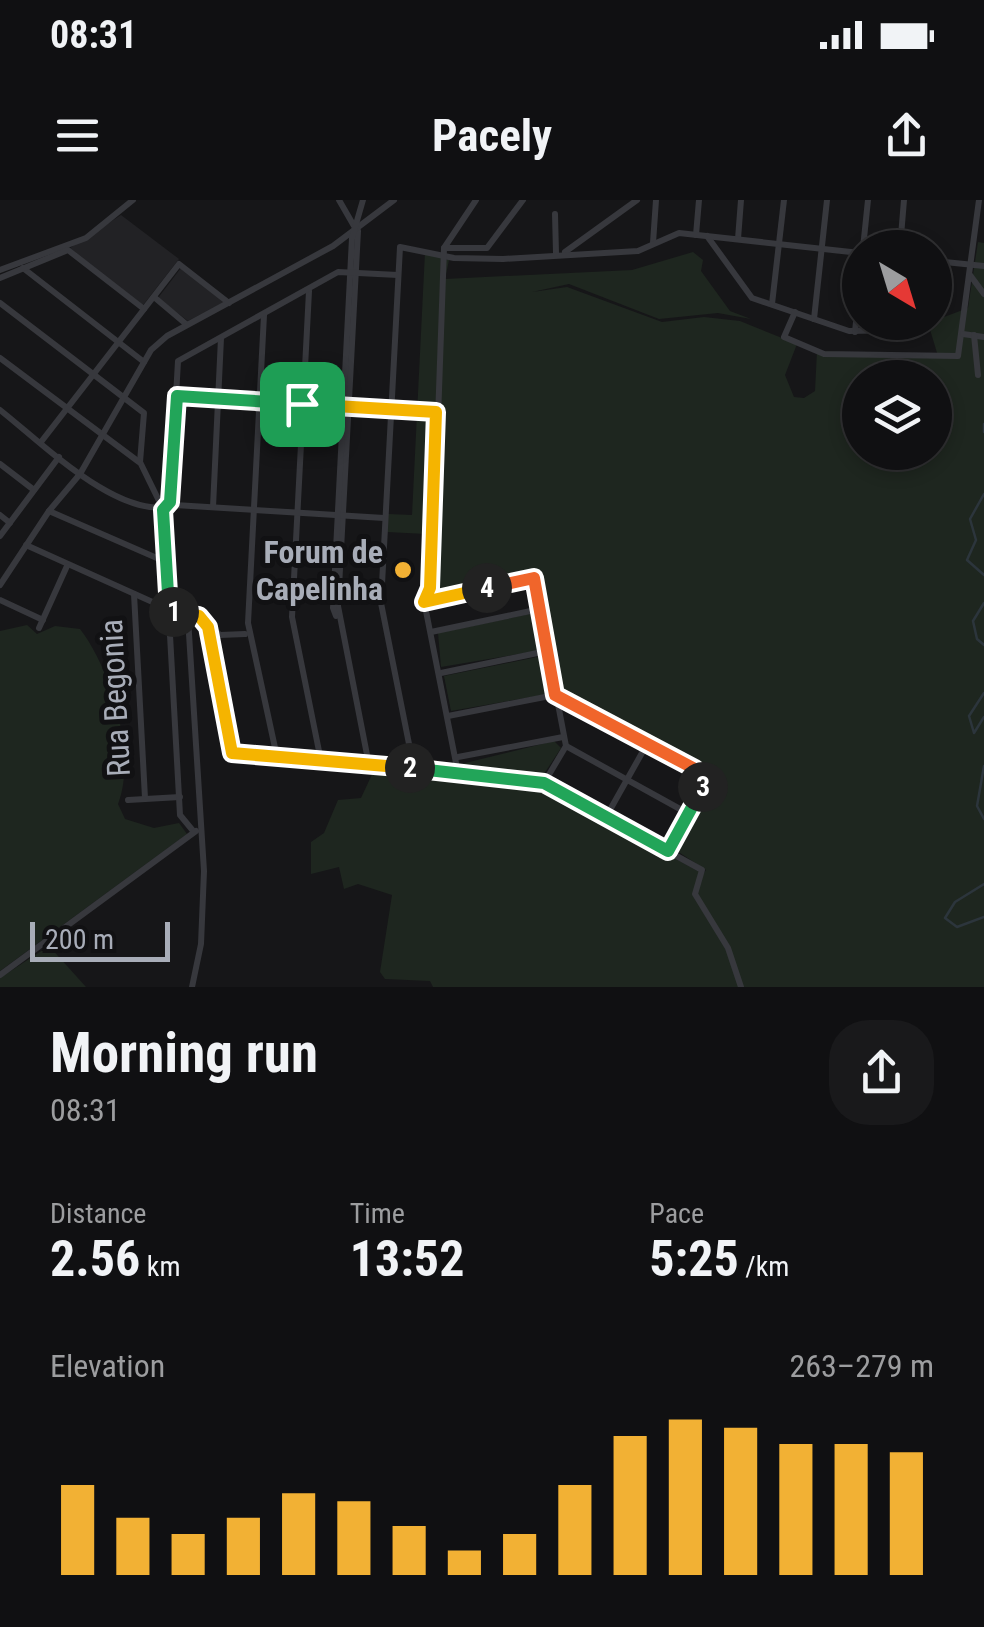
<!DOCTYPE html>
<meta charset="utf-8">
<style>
:root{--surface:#101012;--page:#19191b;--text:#f1f3f6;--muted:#9c9d9f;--line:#303032;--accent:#f2b134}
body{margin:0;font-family:"Roboto Condensed",sans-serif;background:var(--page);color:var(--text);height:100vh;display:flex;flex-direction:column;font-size:38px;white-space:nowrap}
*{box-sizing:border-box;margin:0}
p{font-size:32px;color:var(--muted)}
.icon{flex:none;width:55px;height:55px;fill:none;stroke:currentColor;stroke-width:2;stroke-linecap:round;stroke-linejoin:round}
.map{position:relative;height:787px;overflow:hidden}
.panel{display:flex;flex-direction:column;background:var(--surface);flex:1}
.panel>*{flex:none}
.needle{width:65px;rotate:142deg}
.controls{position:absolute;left:842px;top:30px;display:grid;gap:20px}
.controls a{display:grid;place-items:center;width:110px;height:110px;border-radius:50%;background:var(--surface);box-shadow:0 5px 15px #0003,0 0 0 2px var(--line);font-size:50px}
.scale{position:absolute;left:30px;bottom:25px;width:140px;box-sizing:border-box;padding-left:10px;border:5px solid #a8adb8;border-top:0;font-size:28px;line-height:35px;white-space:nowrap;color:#a8adb8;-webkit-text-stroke:8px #111113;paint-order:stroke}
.pin{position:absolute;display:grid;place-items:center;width:85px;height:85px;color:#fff;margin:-42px;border-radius:20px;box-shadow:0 5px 15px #0006}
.km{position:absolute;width:50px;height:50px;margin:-25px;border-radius:50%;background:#222;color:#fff;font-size:28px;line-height:50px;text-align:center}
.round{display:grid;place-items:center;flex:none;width:105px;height:105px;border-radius:40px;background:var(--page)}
.overview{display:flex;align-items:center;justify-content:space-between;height:170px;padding:0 50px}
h1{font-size:55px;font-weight:700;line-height:75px}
.stats{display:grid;grid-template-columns:repeat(3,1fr);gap:15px;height:170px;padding:10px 50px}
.stats div{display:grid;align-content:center}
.stats b{font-size:50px;font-weight:700}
.stats small{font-size:28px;font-weight:400}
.stats p{font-size:28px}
.chart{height:280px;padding:20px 50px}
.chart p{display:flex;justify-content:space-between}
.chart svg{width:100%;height:180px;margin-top:10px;stroke:var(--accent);stroke-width:6}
.status{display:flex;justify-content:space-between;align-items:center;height:70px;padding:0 50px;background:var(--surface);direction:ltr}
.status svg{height:28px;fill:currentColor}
header{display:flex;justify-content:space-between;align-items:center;height:130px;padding:0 50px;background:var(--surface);font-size:45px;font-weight:700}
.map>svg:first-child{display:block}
.built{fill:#222225}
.green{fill:#1e261f;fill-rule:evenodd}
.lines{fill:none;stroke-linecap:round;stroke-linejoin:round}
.stream{stroke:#2c353c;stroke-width:2.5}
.minor{stroke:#37383d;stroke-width:6}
.split-1-casing{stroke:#fff;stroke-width:20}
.split-2-casing{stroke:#fff;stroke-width:20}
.split-3-casing{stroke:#fff;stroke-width:20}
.split-4-casing{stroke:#fff;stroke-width:20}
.split-5-casing{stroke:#fff;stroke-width:20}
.split-1{stroke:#22a559;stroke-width:12}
.split-2{stroke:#f5b400;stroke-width:12}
.split-3{stroke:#22a559;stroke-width:12}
.split-4{stroke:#f0652b;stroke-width:12}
.split-5{stroke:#f5b400;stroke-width:12}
.poi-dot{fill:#f2b134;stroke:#111113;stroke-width:4}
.labels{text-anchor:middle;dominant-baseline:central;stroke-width:10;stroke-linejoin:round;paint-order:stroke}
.poi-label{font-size:32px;font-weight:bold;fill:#a8adb8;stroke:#111113;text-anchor:end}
.street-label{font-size:32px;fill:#a8adb8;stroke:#111113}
</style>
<div class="status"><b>08:31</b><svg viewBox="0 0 49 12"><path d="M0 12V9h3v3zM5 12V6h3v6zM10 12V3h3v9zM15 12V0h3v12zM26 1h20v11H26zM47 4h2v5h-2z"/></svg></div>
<header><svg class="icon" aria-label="menu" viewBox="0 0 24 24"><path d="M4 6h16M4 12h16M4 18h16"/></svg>Pacely<svg class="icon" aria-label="share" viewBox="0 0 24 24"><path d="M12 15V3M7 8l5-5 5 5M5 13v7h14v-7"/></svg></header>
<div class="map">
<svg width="984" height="787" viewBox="0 0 984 787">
<rect width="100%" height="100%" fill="#161618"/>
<g class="built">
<path d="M121 15 179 59 143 105 70 48Z"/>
<path d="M181 68 224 102 188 121 158 98Z"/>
</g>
<g class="green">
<path d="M978 42 984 43V787H433L430 781 385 779 380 772 392 695 358 684 344 689 339 667 311 674V642L324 633 338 600 361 598 375 568 543 585 703 674 706 670 674 649 708 587 699 568 558 493 539 375 431 398 421 391 426 334 387 332 388 314 412 315 425 52 449 60 445 79 632 70 693 52 703 60 701 71 730 111 751 119 718 113 659 119 569 84 532 92 567 87 662 122 704 117 740 121 797 144 785 175 794 197 804 198 815 191 817 151 938 156 928 123 968 108ZM860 178H935V252H860Z"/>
<path d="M535 413 542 450 441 467 438 433Z"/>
<path d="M27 425 37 434 55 426 80 429C111 469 137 555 118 604L125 619 154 628 179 623 187 634 0 771V431Z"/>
<path d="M542 456 552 488 548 494 451 511 444 476Z"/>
<path d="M554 541 561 548 540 580 466 571 461 564Z"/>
<path d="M49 746 86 787H0V778Z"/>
</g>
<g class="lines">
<g class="stream">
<path d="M984 224V232"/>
<path d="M984 294 970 319 976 340 967 360 984 375"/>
<path d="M984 403 973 421 977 439 984 445"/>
<path d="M984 493 969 516 974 533 984 517"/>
<path d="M984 566 977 606 984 619"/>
<path d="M984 684 955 702 945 718 957 727 984 717"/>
</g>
<g class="minor">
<path d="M339 0 354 26"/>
<path d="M555 14 556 53"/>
<path d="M358 31 338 406 369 565"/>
<path d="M696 35 699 0"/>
<path d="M707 36 752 98 849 131 900 130 905 122"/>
<path d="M738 39 741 0"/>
<path d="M653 43 656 0"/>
<path d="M444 48H487L523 0"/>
<path d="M863 48 868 0"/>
<path d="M900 48 904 0"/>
<path d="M565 52 637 0"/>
<path d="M935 61 984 66"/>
<path d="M23 68 144 162"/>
<path d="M0 70 86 38 133 0"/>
<path d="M970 75 984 94"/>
<path d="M0 78 68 50 144 109"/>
<path d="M309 91 292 417 321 561"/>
<path d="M154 97 186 124"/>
<path d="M0 103 144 213 140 262 163 309"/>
<path d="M772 104 784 0"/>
<path d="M795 112 784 137 824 154 958 156 979 0"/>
<path d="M264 115 248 423 277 557"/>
<path d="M814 119 827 0"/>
<path d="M855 132 860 82"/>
<path d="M963 134 984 137"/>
<path d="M974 135 978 175"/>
<path d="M0 158 139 262"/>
<path d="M177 196 436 212"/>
<path d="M0 210C41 242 121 323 175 305L384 318"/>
<path d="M41 242 179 64 229 103"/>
<path d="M0 264 34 290"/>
<path d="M213 307 221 138"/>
<path d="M49 311 166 362"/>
<path d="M0 315 10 323"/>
<path d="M0 336 59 257"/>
<path d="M26 345 188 418 199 417 220 435 245 434"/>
<path d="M0 385 49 311 80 274 151 150 167 136 333 46 394 0"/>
<path d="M134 394 145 598"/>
<path d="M0 400 43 420"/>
<path d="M424 401 534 378 566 546 544 583"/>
<path d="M336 416 333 408 352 38 363 0"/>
<path d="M188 418 204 671 201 744 192 787"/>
<path d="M208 427 232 553 544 583 702 670 695 694 728 748 741 787"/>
<path d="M39 428 67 366"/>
<path d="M431 432 540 409"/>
<path d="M441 473 547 451"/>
<path d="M448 516 555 495 695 569 705 584 668 651"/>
<path d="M566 546 689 614"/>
<path d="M458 557 563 537"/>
<path d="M414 569 381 403 400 47 454 58 503 59 638 51 679 33 860 53"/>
<path d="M458 573 424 401 430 388 434 333 444 48 476 0"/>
<path d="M128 600 180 597"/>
<path d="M606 617 647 544"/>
<path d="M194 632 180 615 163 309 170 302 178 161 338 72 398 75"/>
<path d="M0 775 196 631"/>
</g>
</g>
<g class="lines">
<defs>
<path id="split-1" d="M174 412 169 410 163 310 170 302 177 196 302 204"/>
<path id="split-2" d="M174 412 199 416 208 427 232 553 410 568"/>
<path id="split-3" d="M410 568 544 583 668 651 703 587"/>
<path id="split-4" d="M487 388 534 378 555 495 695 569 703 587"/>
<path id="split-5" d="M302 204 436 212 430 388 424 402 487 388"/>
</defs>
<use href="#split-1" class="split-1-casing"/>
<use href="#split-2" class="split-2-casing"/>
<use href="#split-3" class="split-3-casing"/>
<use href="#split-4" class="split-4-casing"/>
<use href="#split-5" class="split-5-casing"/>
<use href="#split-1" class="split-1"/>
<use href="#split-2" class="split-2"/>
<use href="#split-3" class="split-3"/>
<use href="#split-4" class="split-4"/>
<use href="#split-5" class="split-5"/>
</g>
<circle class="poi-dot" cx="403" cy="370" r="10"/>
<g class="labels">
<g class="poi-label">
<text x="383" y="352">Forum de<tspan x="383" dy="37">Capelinha</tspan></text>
</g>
<g class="street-label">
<text transform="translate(115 498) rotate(-93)">Rua Begonia</text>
</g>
</g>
</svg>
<div class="controls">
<a><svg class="needle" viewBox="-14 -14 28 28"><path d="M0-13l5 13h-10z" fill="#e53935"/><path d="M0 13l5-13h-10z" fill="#9c9d9f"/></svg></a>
<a><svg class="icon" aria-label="layers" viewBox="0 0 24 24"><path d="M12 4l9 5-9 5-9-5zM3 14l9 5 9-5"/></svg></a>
</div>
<div class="scale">200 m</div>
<div class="pin" style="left:302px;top:204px;background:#1e9e55"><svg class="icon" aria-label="arrive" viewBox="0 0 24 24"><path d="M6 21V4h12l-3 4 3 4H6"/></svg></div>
<b class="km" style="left:174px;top:412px">1</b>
<b class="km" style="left:410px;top:568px">2</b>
<b class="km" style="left:703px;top:587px">3</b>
<b class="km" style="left:487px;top:388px">4</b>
</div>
<section class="panel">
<div class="overview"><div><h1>Morning run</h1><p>08:31</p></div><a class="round"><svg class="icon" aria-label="share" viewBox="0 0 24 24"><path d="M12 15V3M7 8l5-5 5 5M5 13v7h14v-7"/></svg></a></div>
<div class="stats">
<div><p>Distance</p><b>2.56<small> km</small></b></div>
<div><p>Time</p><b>13:52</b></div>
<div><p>Pace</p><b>5:25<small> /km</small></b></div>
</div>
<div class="chart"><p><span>Elevation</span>263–279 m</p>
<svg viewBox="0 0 160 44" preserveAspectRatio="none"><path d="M5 44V22M15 44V30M25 44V34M35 44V30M45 44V24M55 44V26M65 44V32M75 44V38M85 44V34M95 44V22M105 44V10M115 44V6M125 44V8M135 44V12M145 44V12M155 44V14"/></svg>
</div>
</section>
